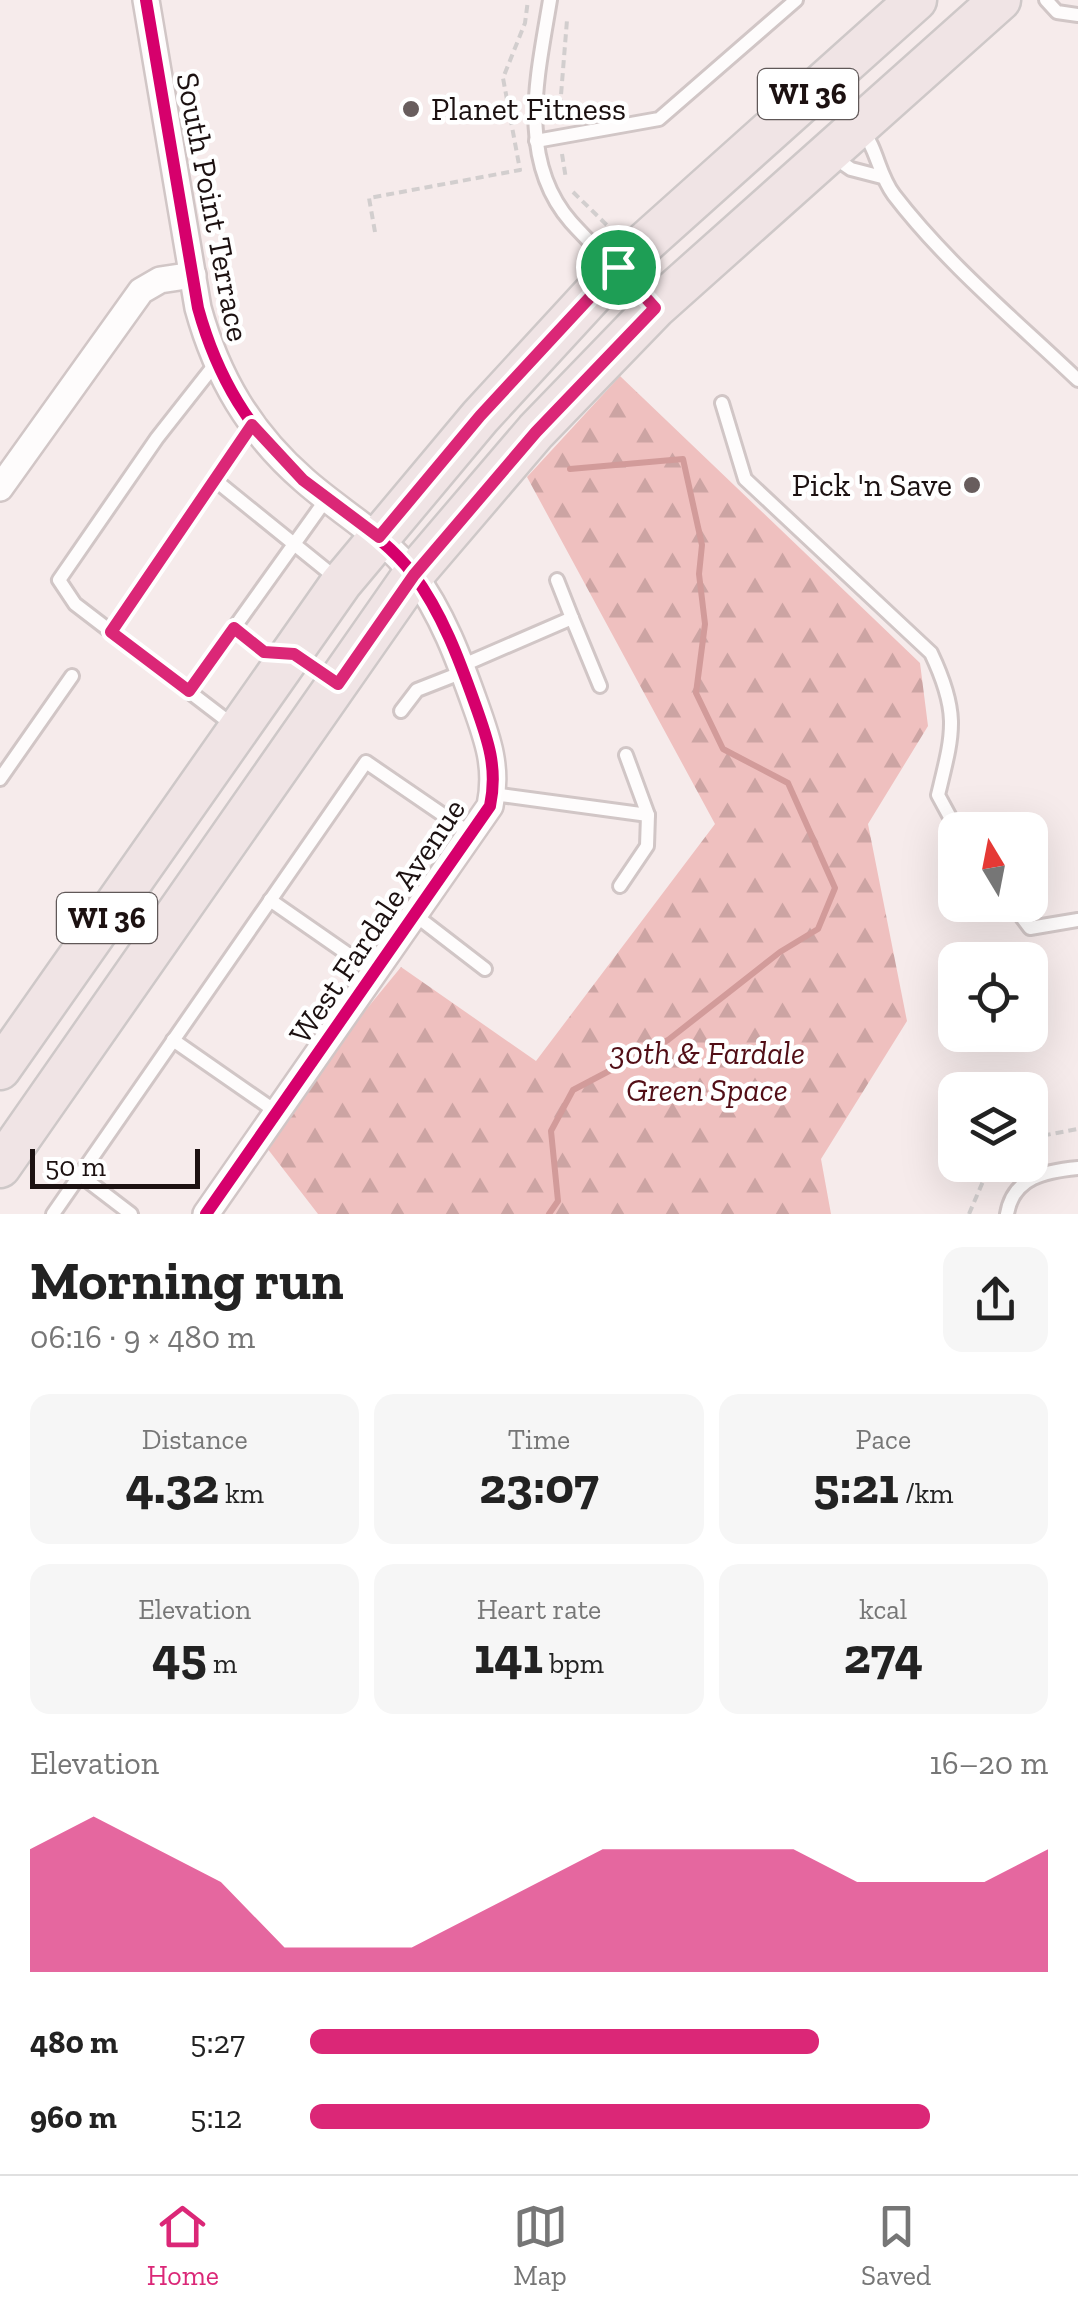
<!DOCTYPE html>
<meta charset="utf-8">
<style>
:root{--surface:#fff;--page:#f6f6f6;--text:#222;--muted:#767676;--line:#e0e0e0;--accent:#db2777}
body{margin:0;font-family:"Zilla Slab",serif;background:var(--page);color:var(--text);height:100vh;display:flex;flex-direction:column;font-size:38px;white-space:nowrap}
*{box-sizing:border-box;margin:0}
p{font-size:32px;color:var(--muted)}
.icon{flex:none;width:55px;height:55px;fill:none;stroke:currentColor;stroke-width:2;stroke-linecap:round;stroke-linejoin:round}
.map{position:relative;height:1214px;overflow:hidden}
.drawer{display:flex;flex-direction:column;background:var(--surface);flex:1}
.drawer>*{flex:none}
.needle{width:65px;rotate:350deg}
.controls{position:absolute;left:938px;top:812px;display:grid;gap:20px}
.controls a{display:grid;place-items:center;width:110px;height:110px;border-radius:20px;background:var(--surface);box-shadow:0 10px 40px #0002;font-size:50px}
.scale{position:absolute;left:30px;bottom:25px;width:170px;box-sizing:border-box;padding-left:10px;border:5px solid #1c1111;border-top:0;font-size:28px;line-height:35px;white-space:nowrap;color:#1c1111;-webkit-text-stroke:8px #fff;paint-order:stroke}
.pin{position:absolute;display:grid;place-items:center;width:85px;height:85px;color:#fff;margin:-42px;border:5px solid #fff;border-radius:50%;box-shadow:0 2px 10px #0007}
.round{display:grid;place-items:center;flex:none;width:105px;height:105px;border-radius:20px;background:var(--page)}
.overview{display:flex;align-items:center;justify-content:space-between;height:170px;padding:0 30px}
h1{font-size:55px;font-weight:700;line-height:75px}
.figures{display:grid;grid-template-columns:repeat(3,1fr);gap:15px;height:170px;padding:10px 30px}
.figures div{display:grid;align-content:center;border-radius:20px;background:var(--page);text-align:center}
.figures b{font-size:50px;font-weight:700}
.figures small{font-size:28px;font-weight:400}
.figures p{font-size:28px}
.chart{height:280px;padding:20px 30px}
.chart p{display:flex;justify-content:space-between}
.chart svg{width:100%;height:180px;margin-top:10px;fill:var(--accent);opacity:.7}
ul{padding:0 30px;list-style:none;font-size:32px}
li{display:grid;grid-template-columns:160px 120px 1fr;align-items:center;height:75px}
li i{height:25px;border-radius:12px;background:var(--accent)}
.dock{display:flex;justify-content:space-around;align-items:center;height:140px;border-top:2px solid var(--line);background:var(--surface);font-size:28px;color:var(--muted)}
.dock a{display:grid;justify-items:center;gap:5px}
.dock .selected{color:var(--accent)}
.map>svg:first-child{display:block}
.forest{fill:url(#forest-firs)}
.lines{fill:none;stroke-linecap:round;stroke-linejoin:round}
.stream{stroke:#d29b9a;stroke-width:6}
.service-casing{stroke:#d1c6c6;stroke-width:18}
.minor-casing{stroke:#d1c6c6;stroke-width:30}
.primary-casing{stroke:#cec8c8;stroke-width:45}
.path{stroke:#d2cece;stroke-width:4;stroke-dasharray:8 5;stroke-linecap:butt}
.service{stroke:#fefcfc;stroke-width:12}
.minor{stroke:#fefcfc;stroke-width:25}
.primary{stroke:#f0e4e5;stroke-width:40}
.cycleway-casing{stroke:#fff;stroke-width:19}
.cycleway{stroke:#d6006c;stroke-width:12}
.route-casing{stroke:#fff;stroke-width:20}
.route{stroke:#db2777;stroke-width:12}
.poi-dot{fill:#685d5d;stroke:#fff;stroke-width:4}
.labels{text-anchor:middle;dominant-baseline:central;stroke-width:9;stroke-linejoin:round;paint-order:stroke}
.shield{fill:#fff;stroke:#605858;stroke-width:2.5}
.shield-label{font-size:30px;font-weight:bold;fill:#1c1111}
.poi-label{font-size:32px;fill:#1c1111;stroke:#fff;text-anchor:start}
.street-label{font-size:32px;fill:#1c1111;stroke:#fff}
.park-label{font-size:32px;font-style:italic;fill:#520e16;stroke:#fff}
</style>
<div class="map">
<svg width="1078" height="1214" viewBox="0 0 1078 1214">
<defs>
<pattern id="forest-firs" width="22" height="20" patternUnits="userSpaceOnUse" patternTransform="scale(2.5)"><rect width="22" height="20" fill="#efc0bf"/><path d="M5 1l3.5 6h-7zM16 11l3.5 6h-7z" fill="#cca4a3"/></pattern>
</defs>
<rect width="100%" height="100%" fill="#f6ebeb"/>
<path class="forest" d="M620 376 920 663 928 726 868 824 907 1021 821 1159 831 1214H318L260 1139 401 967 536 1061 715 824 527 477Z"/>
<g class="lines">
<path class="stream" d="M549 1214 558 1201 551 1131 573 1090 668 1040 780 952 818 929 835 888 788 783 723 749 696 693 705 624 699 574 702 545 683 459 570 469"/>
<defs>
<g id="service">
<path d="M550 0C538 74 516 159 571 222 597 251 626 276 652 305"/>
<path d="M1046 0 1057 12 1078 15"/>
<path d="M861 128C878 150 878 174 894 195 947 264 1015 320 1078 380"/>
<path d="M536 141 659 119 796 0"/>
<path d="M832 156 851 169 882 177"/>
<path d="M216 363 157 438 59 580 75 604 234 726"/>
<path d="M722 403 745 479 931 653C960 714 953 733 938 795L957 830"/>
<path d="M215 480 336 578"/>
<path d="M557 580 572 618"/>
<path d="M234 628 264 652 281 653"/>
<path d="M111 632 252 425"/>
<path d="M461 666 572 618 600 686"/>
<path d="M189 691 327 498"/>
<path d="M401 711 417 690 463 672"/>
<path d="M0 779 72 676"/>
<path d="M493 794 648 815 626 755"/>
<path d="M620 886 647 846 648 815"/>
<path d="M270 900 375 973"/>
<path d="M1013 905 1030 928 1078 920"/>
<path d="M415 915 485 969"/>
<path d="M173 1040 278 1113"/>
<path d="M80 1175 131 1214"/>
<path d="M53 1214 366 762 471 834"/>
<path d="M1007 1214C1013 1177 1046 1171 1078 1168"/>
</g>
<g id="minor">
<path d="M146 0 198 308C217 377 250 433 304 480 340 512 383 535 413 574 442 613 459 659 475 704 488 740 498 768 490 806L206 1214"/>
<path d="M0 488 141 291 160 280 193 275"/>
</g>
<g id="primary">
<path d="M0 1069 341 583 480 417 618 267 916 0"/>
<path d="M0 1167 413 575 536 431 655 308 1000 0"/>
</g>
</defs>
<use href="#service" class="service-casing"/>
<use href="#minor" class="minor-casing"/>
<use href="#primary" class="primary-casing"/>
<g class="path">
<path d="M559 120 567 20"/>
<path d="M562 154 566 179"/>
<path d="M573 192 613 231"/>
<path d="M375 232 369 198 520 170 503 78 525 23 528 0"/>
<path d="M1030 1138 1078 1129"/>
<path d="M969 1214 990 1165"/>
</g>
<use href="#service" class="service"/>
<use href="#minor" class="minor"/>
<use href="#primary" class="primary"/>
<defs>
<path id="cycleway" d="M146 0 198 308C217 377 250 433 304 480 340 512 383 535 413 574 442 613 459 659 475 704 488 740 498 768 490 806L206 1214"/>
</defs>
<use href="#cycleway" class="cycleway-casing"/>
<use href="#cycleway" class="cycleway"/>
</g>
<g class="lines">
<defs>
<path id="route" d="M618 267 655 308 536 432 414 575 338 684 294 654 264 652 234 628 189 691 111 632 252 425 303 480 379 537 480 416Z"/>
</defs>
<use href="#route" class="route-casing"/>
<use href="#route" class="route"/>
</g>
<g class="poi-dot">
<circle cx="411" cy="109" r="10"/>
<circle cx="972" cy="485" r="10"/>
</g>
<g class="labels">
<g class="shield">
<rect x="758" y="69" width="100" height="50" rx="8"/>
<rect x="57" y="893" width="100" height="50" rx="8"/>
</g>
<g class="shield-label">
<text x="808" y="94">WI 36</text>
<text x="107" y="918">WI 36</text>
</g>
<g class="poi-label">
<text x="431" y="109">Planet Fitness</text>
<text x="952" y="485" text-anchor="end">Pick 'n Save</text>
</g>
<g class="street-label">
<text transform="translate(213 207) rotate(79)">South Point Terrace</text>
<text transform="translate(377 921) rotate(-56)">West Fardale Avenue</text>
</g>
<g class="park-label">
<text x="707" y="1053">30th &amp; Fardale<tspan x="707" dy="37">Green Space</tspan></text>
</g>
</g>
</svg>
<div class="controls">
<a><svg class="needle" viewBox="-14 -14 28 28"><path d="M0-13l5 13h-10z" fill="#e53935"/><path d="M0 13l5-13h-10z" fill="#767676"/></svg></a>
<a><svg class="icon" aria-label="locate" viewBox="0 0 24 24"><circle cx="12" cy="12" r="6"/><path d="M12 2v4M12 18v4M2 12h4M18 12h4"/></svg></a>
<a><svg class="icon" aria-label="layers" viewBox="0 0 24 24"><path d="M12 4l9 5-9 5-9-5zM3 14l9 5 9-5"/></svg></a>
</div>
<div class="scale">50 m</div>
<div class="pin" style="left:618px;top:267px;background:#1e9e55"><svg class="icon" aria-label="arrive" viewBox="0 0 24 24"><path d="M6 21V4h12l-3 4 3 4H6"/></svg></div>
</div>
<section class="drawer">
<div class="overview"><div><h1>Morning run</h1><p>06:16 · 9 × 480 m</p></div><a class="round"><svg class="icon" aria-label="share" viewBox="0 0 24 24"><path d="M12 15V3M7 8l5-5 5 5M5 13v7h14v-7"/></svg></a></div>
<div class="figures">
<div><p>Distance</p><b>4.32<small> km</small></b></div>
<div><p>Time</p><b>23:07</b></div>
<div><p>Pace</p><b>5:21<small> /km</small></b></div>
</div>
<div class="figures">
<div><p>Elevation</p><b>45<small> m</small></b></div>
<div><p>Heart rate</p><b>141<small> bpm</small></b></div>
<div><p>kcal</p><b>274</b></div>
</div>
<div class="chart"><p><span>Elevation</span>16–20 m</p>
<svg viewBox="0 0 160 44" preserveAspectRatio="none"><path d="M0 44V14L10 6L20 14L30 22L40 38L50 38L60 38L70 30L80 22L90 14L100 14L110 14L120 14L130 22L140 22L150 22L160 14V44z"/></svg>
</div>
<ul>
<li><b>480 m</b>5:27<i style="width:69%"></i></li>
<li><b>960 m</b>5:12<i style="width:84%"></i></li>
</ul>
</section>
<nav class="dock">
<a class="selected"><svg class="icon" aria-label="home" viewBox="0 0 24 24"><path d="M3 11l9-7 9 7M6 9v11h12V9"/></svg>Home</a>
<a><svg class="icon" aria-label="map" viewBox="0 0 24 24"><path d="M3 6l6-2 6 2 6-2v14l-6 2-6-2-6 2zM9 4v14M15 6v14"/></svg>Map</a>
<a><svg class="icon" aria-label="saved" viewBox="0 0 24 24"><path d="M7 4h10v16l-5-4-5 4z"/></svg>Saved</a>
</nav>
